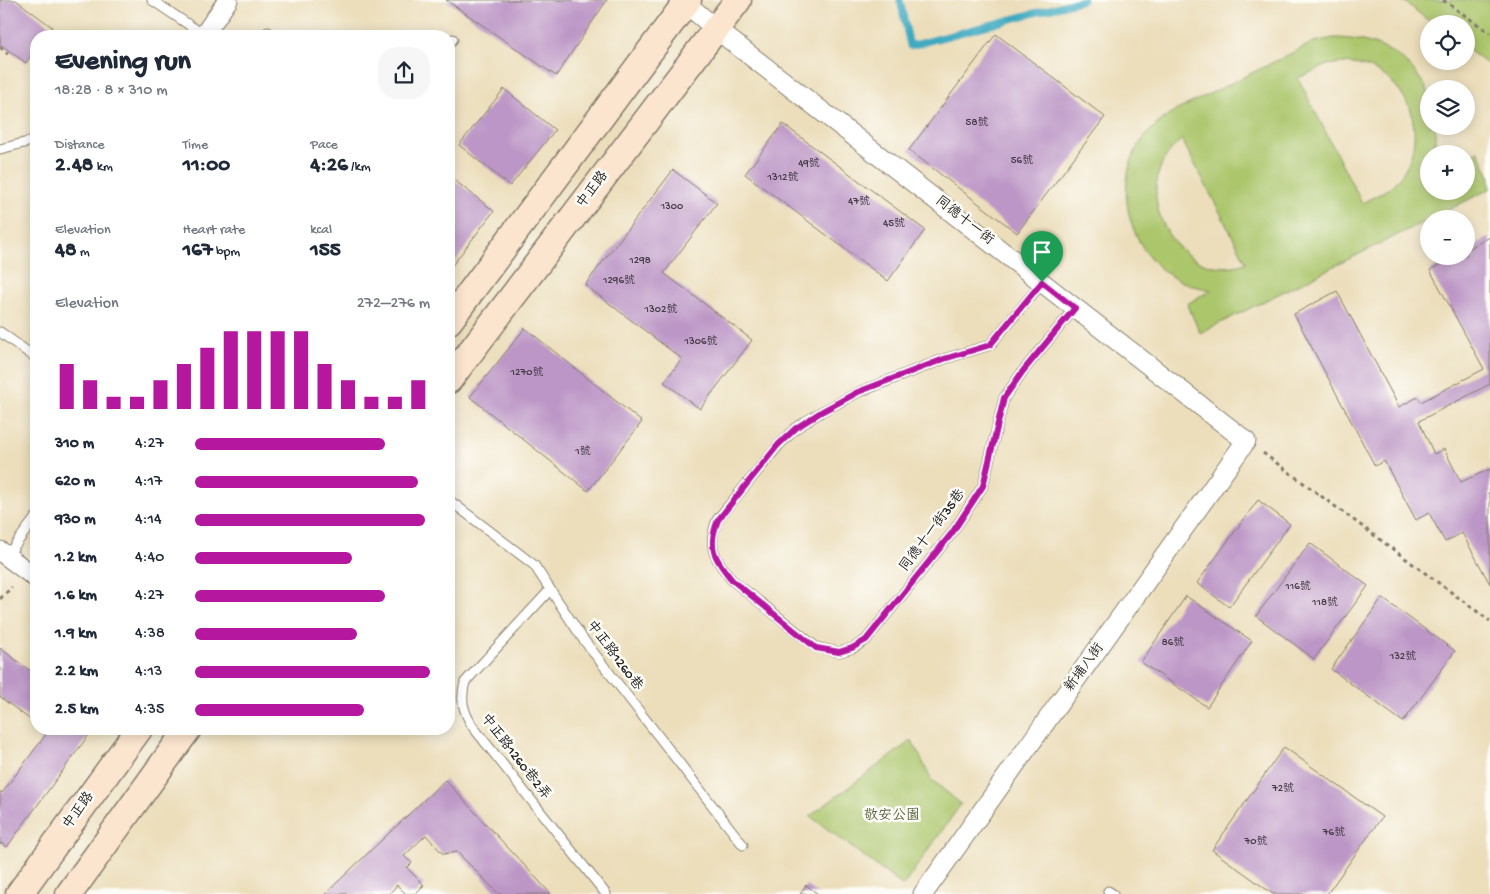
<!DOCTYPE html>
<meta charset="utf-8">
<style>
:root{--surface:#fff;--page:#f6f6f7;--text:#1f2937;--muted:#747a83;--accent:#b5179e}
body{margin:0;font-family:"Gochi Hand","LXGW WenKai TC",sans-serif;background:var(--page);color:var(--text);height:100vh;display:flex;flex-direction:column;font-size:19px;white-space:nowrap}
*{box-sizing:border-box;margin:0}
p{font-size:16px;color:var(--muted)}
.icon{flex:none;width:28px;height:28px;fill:none;stroke:currentColor;stroke-width:2;stroke-linecap:round;stroke-linejoin:round}
.map{position:relative;flex:1;overflow:hidden}
.sheet{position:absolute;left:30px;top:30px;width:425px;height:705px;display:flex;flex-direction:column;background:var(--surface);border-radius:20px;box-shadow:0 2px 12px #0003}
.sheet>*{flex:none}
.buttons{position:absolute;left:1420px;top:15px;display:grid;gap:10px}
.buttons a{display:grid;place-items:center;width:55px;height:55px;border-radius:50%;background:var(--surface);box-shadow:0 2px 12px #0003;font-size:25px}
.pin{position:absolute;display:grid;place-items:center;width:42px;height:42px;color:#fff;margin:-51px -21px;border-radius:50% 50% 50% 0;rotate:-45deg;box-shadow:0 0 5px #0007}
.pin .icon{rotate:45deg}
.round{display:grid;place-items:center;flex:none;width:52px;height:52px;border-radius:20px;background:var(--page)}
.summary{display:flex;align-items:center;justify-content:space-between;height:85px;padding:0 25px}
h1{font-size:28px;font-weight:700;line-height:38px}
.figures{display:grid;grid-template-columns:repeat(3,1fr);gap:8px;height:85px;padding:5px 25px}
.figures div{display:grid;align-content:center}
.figures b{font-size:21px;font-weight:700}
.figures small{font-size:14px;font-weight:400}
.figures p{font-size:14px}
.chart{height:140px;padding:10px 25px}
.chart p{display:flex;justify-content:space-between}
.chart svg{width:100%;height:90px;margin-top:5px;stroke:var(--accent);stroke-width:6}
ul{padding:0 25px;list-style:none;font-size:16px}
li{display:grid;grid-template-columns:80px 60px 1fr;align-items:center;height:38px}
li i{height:12px;border-radius:6px;background:var(--accent)}
.map>svg:first-child{display:block}
.green{fill:#acc66c;stroke:#647144;fill-rule:evenodd}
.lines{fill:none;stroke-linecap:round;stroke-linejoin:round}
.stream{stroke:#41aac1;stroke-width:7}
.building{fill:#bc96c6}
.lane-casing{stroke:#847d6c;stroke-width:11}
.street-casing{stroke:#847d6c;stroke-width:21}
.secondary-casing{stroke:#847d6c;stroke-width:29}
.path{stroke:#847d6c;stroke-width:3;stroke-dasharray:4 4;stroke-linecap:butt}
.lane{stroke:#fff;stroke-width:9}
.street{stroke:#fff;stroke-width:19}
.secondary{stroke:#fce5cf;stroke-width:26}
.route-casing{stroke:#fff;stroke-width:10}
.route{stroke:#b5179e;stroke-width:6}
.labels{text-anchor:middle;dominant-baseline:central;stroke-width:5;stroke-linejoin:round;paint-order:stroke}
.number-label{font-size:11px;fill:#443a46}
.street-label{font-size:14px;fill:#1c1c1c;stroke:#fdfcf7}
.park-label{font-size:14px;fill:#56603c;stroke:#fdfcf7}
</style>
<div class="map">
<svg width="1490" height="894" viewBox="0 0 1490 894">
<rect width="100%" height="100%" fill="#fdfcf7"/>
<filter id="ink" filterUnits="userSpaceOnUse"><feTurbulence type="fractalNoise" baseFrequency=".02" numOctaves="2"/><feDisplacementMap in="SourceGraphic" scale="10" xChannelSelector="R" yChannelSelector="G"/><feConvolveMatrix kernelMatrix="1 2 1 2 8 2 1 2 1" color-interpolation-filters="sRGB"/></filter>
<filter id="wash" filterUnits="userSpaceOnUse"><feTurbulence type="fractalNoise" baseFrequency=".0096" numOctaves="4" result="noise"/><feDisplacementMap in="SourceGraphic" scale="20" xChannelSelector="R" yChannelSelector="G"/><feGaussianBlur stdDeviation="1.12" result="paint"/><feColorMatrix in="noise" values="0 0 0 0 0 0 0 0 0 0 0 0 0 0 0 0 0 1.4 0 .05"/><feComposite in="paint" operator="in"/></filter>
<g filter="url(#wash)">
<rect width="100%" height="100%" fill="#ecdebb"/>
<g class="green">
<path d="M1402 0H1490V66L1466 48V24H1433Z"/>
<path d="M1333 38C1366 38 1397 48 1417 75 1422 81 1427 88 1429 95 1431 105 1429 117 1429 126H1436L1434 154H1429V191H1466V157L1478 151 1490 176V189L1200 333 1187 304 1211 290C1195 287 1178 282 1165 272 1131 246 1116 194 1134 154 1142 136 1157 123 1173 112L1314 42ZM1344 63C1354 64 1364 65 1374 70 1415 89 1428 145 1397 180 1388 191 1375 196 1362 203L1298 78 1328 65ZM1182 140 1246 262 1245 263C1175 288 1122 184 1182 140Z"/>
<path d="M912 740 931 779 961 804 903 886 810 816Z"/>
</g>
<g class="lines">
<path class="stream" d="M900 0 910 46 1083 0"/>
</g>
<g id="blocks">
<g class="building">
<path d="M0 0H16L52 27 45 36H36V48L26 63 0 44Z"/>
<path d="M446 0H607L556 76Z"/>
<path d="M996 34 1105 117 1017 233 909 150Z"/>
<path d="M504 89 555 130 510 186 459 145Z"/>
<path d="M783 124 925 230 888 281 745 174Z"/>
<path d="M673 170 717 203 664 273 752 340 700 409 664 382 682 359 585 285Z"/>
<path d="M449 176 494 211 451 267 449 265Z"/>
<path d="M1490 237V384L1419 421 1434 454 1444 449 1461 482 1490 469V492L1488 493 1490 497V584L1462 533 1445 542 1429 513 1416 520 1384 461 1375 466 1294 314 1337 291 1399 407 1418 397 1421 402 1484 369 1430 270 1455 256H1466V250Z"/>
<path d="M525 328 642 422 588 491 470 397Z"/>
<path d="M1258 500 1290 524 1229 607 1197 583Z"/>
<path d="M1310 543 1368 586 1314 659 1256 616Z"/>
<path d="M1186 596 1252 641 1207 707 1141 662Z"/>
<path d="M1382 598 1455 651 1403 722 1331 669Z"/>
<path d="M0 648 36 675V724L0 697Z"/>
<path d="M42 729H93L7 847 1 843 0 845V791L2 793 47 733Z"/>
<path d="M1284 747 1382 817 1327 894H1273L1212 850Z"/>
<path d="M445 780 551 894H499L457 852 443 854 426 835 404 856 412 863 407 868 424 885 415 894H406L397 885 389 894H325Z"/>
<path d="M806 885 818 894H800Z"/>
</g>
</g>
</g>
<g filter="url(#ink)">
<use href="#blocks" fill-opacity="0" stroke="#847d6c" stroke-width="1"/>
<g class="lines">
<defs>
<g id="lane">
<path d="M152 0 204 35"/>
<path d="M268 32 270 36"/>
<path d="M449 44 453 39"/>
<path d="M0 149 36 140"/>
<path d="M1042 283 990 345 944 359 859 392 821 412 796 428 779 445 717 520C707 547 714 558 732 580L816 647 839 652 853 648 866 640 952 533 983 486 1004 398 1023 371 1075 308"/>
<path d="M0 332 36 358"/>
<path d="M449 500 534 565 583 639 743 845"/>
<path d="M7 556 36 517"/>
<path d="M550 590 465 682C460 700 463 711 473 727L606 894"/>
<path d="M1108 891 1113 894"/>
</g>
<g id="street">
<path d="M682 0 716 29 1246 441 923 894"/>
<path d="M204 35 228 0"/>
<path d="M0 551 36 578"/>
</g>
<g id="secondary">
<path d="M449 321 688 0"/>
<path d="M449 380 738 0"/>
<path d="M19 894 139 729"/>
<path d="M69 894 188 729"/>
</g>
</defs>
<use href="#lane" class="lane-casing"/>
<use href="#street" class="street-casing"/>
<use href="#secondary" class="secondary-casing"/>
<g class="path">
<path d="M1443 0 1490 33"/>
<path d="M0 47 8 54"/>
<path d="M1263 453 1490 621"/>
<path d="M0 599 12 587"/>
</g>
<use href="#lane" class="lane"/>
<use href="#street" class="street"/>
<use href="#secondary" class="secondary"/>
</g>
</g>
<g class="lines" filter="url(#ink)">
<defs>
<path id="route" d="M1042 282 1075 308 1023 371 1004 398 983 486 952 533 866 640 852 648 839 652 816 648 732 580C714 558 707 547 718 520L778 445 796 428 821 412 858 392 944 359 990 345Z"/>
</defs>
<use href="#route" class="route-casing"/>
<use href="#route" class="route"/>
</g>
<g class="labels">
<g class="number-label">
<text x="977" y="123">58號</text>
<text x="1022" y="161">56號</text>
<text x="809" y="164">49號</text>
<text x="783" y="178">1312號</text>
<text x="859" y="202">47號</text>
<text x="672" y="207">1300</text>
<text x="894" y="224">45號</text>
<text x="640" y="261">1298</text>
<text x="619" y="281">1296號</text>
<text x="661" y="310">1302號</text>
<text x="701" y="342">1306號</text>
<text x="527" y="373">1270號</text>
<text x="583" y="452">1號</text>
<text x="1298" y="587">116號</text>
<text x="1325" y="603">118號</text>
<text x="1173" y="643">86號</text>
<text x="1403" y="657">132號</text>
<text x="1283" y="789">72號</text>
<text x="1334" y="833">76號</text>
<text x="1256" y="842">70號</text>
</g>
<g class="street-label">
<text transform="translate(593 190) rotate(-53)">中正路</text>
<text transform="translate(964 221) rotate(38)">同德十一街</text>
<text transform="translate(933 531) rotate(-53)">同德十一街35巷</text>
<text transform="translate(614 656) rotate(53)">中正路1260巷</text>
<text transform="translate(1085 668) rotate(-54)">新埔八街</text>
<text transform="translate(515 757) rotate(52)">中正路1260巷2弄</text>
<text transform="translate(79 811) rotate(-54)">中正路</text>
</g>
<g class="park-label">
<text x="892" y="816">敬安公園</text>
</g>
</g>
</svg>
<div class="buttons">
<a><svg class="icon" aria-label="locate" viewBox="0 0 24 24"><circle cx="12" cy="12" r="6"/><path d="M12 2v4M12 18v4M2 12h4M18 12h4"/></svg></a>
<a><svg class="icon" aria-label="layers" viewBox="0 0 24 24"><path d="M12 4l9 5-9 5-9-5zM3 14l9 5 9-5"/></svg></a>
<a>+</a>
<a>−</a>
</div>
<div class="pin" style="left:1042px;top:282px;background:#1e9e55"><svg class="icon" aria-label="arrive" viewBox="0 0 24 24"><path d="M6 21V4h12l-3 4 3 4H6"/></svg></div>
<section class="sheet">
<div class="summary"><div><h1>Evening run</h1><p>18:28 · 8 × 310 m</p></div><a class="round"><svg class="icon" aria-label="share" viewBox="0 0 24 24"><path d="M12 15V3M7 8l5-5 5 5M5 13v7h14v-7"/></svg></a></div>
<div class="figures">
<div><p>Distance</p><b>2.48<small> km</small></b></div>
<div><p>Time</p><b>11:00</b></div>
<div><p>Pace</p><b>4:26<small> /km</small></b></div>
</div>
<div class="figures">
<div><p>Elevation</p><b>48<small> m</small></b></div>
<div><p>Heart rate</p><b>167<small> bpm</small></b></div>
<div><p>kcal</p><b>155</b></div>
</div>
<div class="chart"><p><span>Elevation</span>272–276 m</p>
<svg viewBox="0 0 160 44" preserveAspectRatio="none"><path d="M5 44V22M15 44V30M25 44V38M35 44V38M45 44V30M55 44V22M65 44V14M75 44V6M85 44V6M95 44V6M105 44V6M115 44V22M125 44V30M135 44V38M145 44V38M155 44V30"/></svg>
</div>
<ul>
<li><b>310 m</b>4:27<i style="width:81%"></i></li>
<li><b>620 m</b>4:17<i style="width:95%"></i></li>
<li><b>930 m</b>4:14<i style="width:98%"></i></li>
<li><b>1.2 km</b>4:40<i style="width:67%"></i></li>
<li><b>1.6 km</b>4:27<i style="width:81%"></i></li>
<li><b>1.9 km</b>4:38<i style="width:69%"></i></li>
<li><b>2.2 km</b>4:13<i style="width:100%"></i></li>
<li><b>2.5 km</b>4:35<i style="width:72%"></i></li>
</ul>
</section>
</div>
